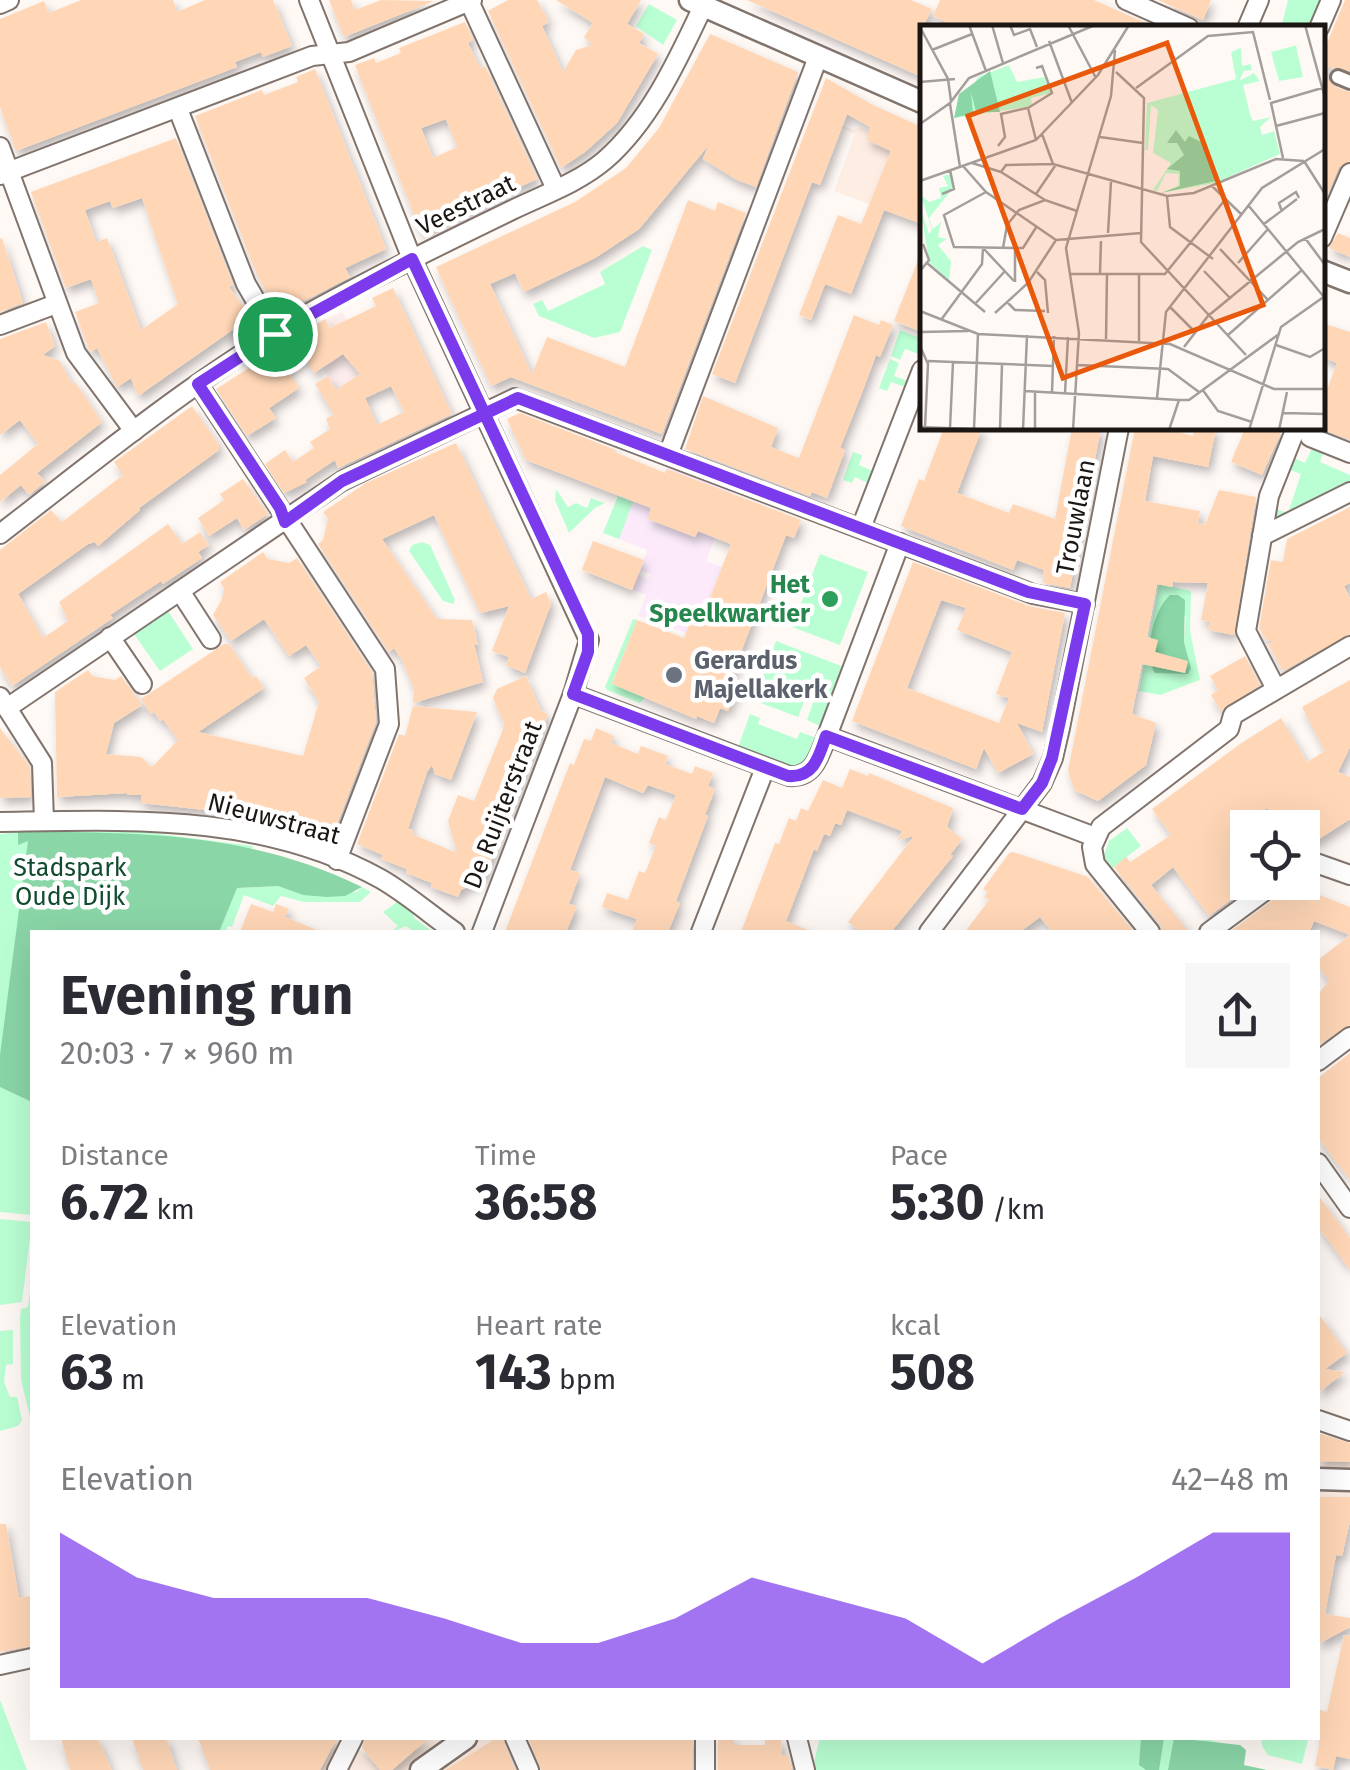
<!DOCTYPE html>
<meta charset="utf-8">
<style>
:root{--surface:#fff;--page:#f7f7f7;--text:#2b2b33;--muted:#7c7c81;--accent:#7c3aed}
body{margin:0;font-family:"Fira Sans",sans-serif;background:var(--page);color:var(--text);height:100vh;display:flex;flex-direction:column;font-size:38px;white-space:nowrap}
*{box-sizing:border-box;margin:0}
p{font-size:32px;color:var(--muted)}
.icon{flex:none;width:55px;height:55px;fill:none;stroke:currentColor;stroke-width:2;stroke-linecap:round;stroke-linejoin:round}
.map{position:relative;flex:1;overflow:hidden}
.drawer{position:absolute;left:30px;top:930px;width:1290px;height:810px;display:flex;flex-direction:column;background:var(--surface);border-radius:0px;box-shadow:0 10px 40px #0002}
.drawer>*{flex:none}
.controls{position:absolute;left:1230px;top:810px;display:grid;gap:20px}
.controls a{display:grid;place-items:center;width:90px;height:90px;border-radius:0px;background:var(--surface);box-shadow:0 10px 40px #0002;font-size:50px}
.pin{position:absolute;display:grid;place-items:center;width:85px;height:85px;color:#fff;margin:-42px;border:5px solid #fff;border-radius:50%;box-shadow:0 2px 10px #0007}
.round{display:grid;place-items:center;flex:none;width:105px;height:105px;border-radius:0px;background:var(--page)}
.head{display:flex;align-items:center;justify-content:space-between;height:170px;padding:0 30px}
h1{font-size:55px;font-weight:700;line-height:75px}
.stats{display:grid;grid-template-columns:repeat(3,1fr);gap:15px;height:170px;padding:10px 30px}
.stats div{display:grid;align-content:center}
.stats b{font-size:50px;font-weight:700}
.stats small{font-size:28px;font-weight:400}
.stats p{font-size:28px}
.chart{height:280px;padding:20px 30px}
.chart p{display:flex;justify-content:space-between}
.chart svg{width:100%;height:180px;margin-top:10px;fill:var(--accent);opacity:.7}
.map>svg:first-child{display:block}
.built{fill:#feede3}
.industrial{fill:#fcecec}
.education{fill:#fceafb}
.green{fill:#baffd3;fill-rule:evenodd}
.forest{fill:#8ad6a7}
.building{fill:#ffd7b7;fill-rule:evenodd;filter:url(#shadow)}
.lines{fill:none;stroke-linecap:round;stroke-linejoin:round}
.pedestrian-tunnel{stroke:#ddd7d4;stroke-width:12;stroke-dasharray:12 6;stroke-linecap:butt}
.pedestrian-casing{stroke:#80746d;stroke-width:18}
.minor-casing{stroke:#80746d;stroke-width:22}
.tertiary-casing{stroke:#80746d;stroke-width:25}
.pedestrian{stroke:#fff;stroke-width:12}
.minor{stroke:#fff;stroke-width:18}
.tertiary{stroke:#fff;stroke-width:20}
.route-casing{stroke:#fff;stroke-width:20}
.route{stroke:#7c3aed;stroke-width:12}
.leisure-dot{fill:#2e9e5b;stroke:#fff;stroke-width:4}
.worship-dot{fill:#6b7280;stroke:#fff;stroke-width:4}
.labels{text-anchor:middle;dominant-baseline:central;stroke-width:9;stroke-linejoin:round;paint-order:stroke}
.street-label{font-size:25px;fill:#1b1613;stroke:#fff}
.leisure-label{font-size:25px;font-weight:bold;fill:#27864d;stroke:#fff;text-anchor:end}
.worship-label{font-size:25px;font-weight:bold;fill:#5b616d;stroke:#fff;text-anchor:start}
.park-label{font-size:25px;fill:#114c2e;stroke:#fff}
.inset-road{fill:none;stroke:#a49e9b;stroke-width:2.5}
.view{fill:#e8590c;fill-opacity:0.15;stroke:#e8590c;stroke-width:5}
.inset-edge{fill:none;stroke:#1b1613;stroke-width:5}
</style>
<div class="map">
<svg width="1350" height="1770" viewBox="0 0 1350 1770">
<defs>
<filter id="shadow"><feDropShadow dx="3.5" dy="6" stdDeviation="5" flood-color="#0004"/></filter>
</defs>
<rect width="100%" height="100%" fill="#fff9f6"/>
<g class="built">
<path d="M881 109 905 120 869 204 834 191 855 134 823 119 854 130 861 127 868 131Z"/>
<path d="M1318 1453 1350 1455V1505H1318Z"/>
<path d="M326 1738H345L382 1769 423 1738H507L460 1770H308Z"/>
</g>
<path class="industrial" d="M342 312 382 375 330 409 318 388 330 380 321 365 332 328 325 320Z"/>
<path class="education" d="M668 464 734 489 706 561 722 567 708 604 721 620 695 610 686 633 638 616 646 595 632 590 638 575 648 579 651 574 640 570 647 550 603 533 618 496 639 503 647 482 660 486Z"/>
<g class="green">
<path d="M1288 0H1322L1310 27 1281 28Z"/>
<path d="M649 4 677 20 663 45 636 26Z"/>
<path d="M643 246 652 250 620 332 594 338 539 316 533 304 542 300 548 311 605 284 600 272Z"/>
<path d="M900 330 922 339 921 355 905 349 900 360 891 356Z"/>
<path d="M890 359 899 363 894 376 908 381 905 387 891 382 887 391 879 388Z"/>
<path d="M1314 444 1325 449 1320 462 1350 475V487L1277 519 1273 508 1288 513 1301 474 1287 469 1292 457 1305 463Z"/>
<path d="M853 452 862 455 859 465 873 471 868 483 855 477 852 483 843 480Z"/>
<path d="M556 489 568 507 576 503 587 508 591 498 605 503 595 508 569 533 555 500Z"/>
<path d="M618 496 633 502 619 539 603 533Z"/>
<path d="M422 542 430 545 455 600 453 604 443 601 409 551 412 545Z"/>
<path d="M820 554 868 572 840 645 792 627Z"/>
<path d="M1159 584 1191 591 1190 631 1200 680 1160 695 1139 691ZM1186 615 1184 642 1189 660 1152 640Z"/>
<path d="M168 611 193 649 160 671 134 634Z"/>
<path d="M633 619 637 620 612 683 646 696 640 703 607 690 605 687Z"/>
<path d="M776 641 844 667 822 727 807 720 823 674 816 672 798 717 753 700Z"/>
<path d="M750 714 760 718 758 724 797 739 800 732 817 738 807 762 794 769 737 750Z"/>
<path d="M1127 828 1141 846 1110 870 1104 855 1109 841Z"/>
<path d="M18 832H143L253 846 237 888 278 886 303 895 357 892 362 887 371 892 360 902H304L281 896 273 906 244 895 232 927 228 926 225 932H32V1215L0 1212V834Z"/>
<path d="M397 902 413 912 414 918 433 932H415L406 926 391 932 398 926 383 912Z"/>
<path d="M0 1219 32 1222 22 1302 0 1305Z"/>
<path d="M32 1275V1425L21 1380 20 1318 21 1309 28 1307Z"/>
<path d="M13 1330V1364L6 1365 4 1382 10 1397H17L22 1420 18 1426 0 1431V1331Z"/>
<path d="M0 1700 27 1770H0Z"/>
<path d="M820 1738H1200L1226 1744 1244 1766 1254 1770H812Z"/>
<path d="M1261 1738 1308 1740 1302 1764 1268 1755 1262 1746Z"/>
</g>
<g class="forest">
<path d="M1170 595H1178L1185 600 1184 642 1191 668 1188 674 1155 673C1143 654 1153 610 1170 595Z"/>
<path d="M18 832C139 832 250 832 362 887L345 896 327 897 303 895 278 886 237 888 219 932H32V1102L0 1087V1055L28 841 18 845Z"/>
<path d="M1141 1738H1164L1159 1770H1146L1139 1765Z"/>
<path d="M1174 1738 1240 1745 1246 1750 1244 1765 1267 1770H1168Z"/>
</g>
<g class="building">
<path d="M81 0H173L177 12 205 0H273L292 46 263 57 261 52 235 62 237 67 16 151 0 107V19L44 1 49 13Z"/>
<path d="M329 0H351L355 10 381 0 434 1 344 37Z"/>
<path d="M508 0H537L549 22 542 26 563 72 576 50 592 45 584 37 593 23 556 0H641L627 24 644 34 639 43 658 54 617 123 585 152 561 168 488 11Z"/>
<path d="M747 0H911L932 9 922 28V77Z"/>
<path d="M940 0H1094L1157 28H959L933 16Z"/>
<path d="M1158 0H1211L1203 20Z"/>
<path d="M1345 0H1350V71L1336 67 1328 77 1333 86 1350 92V161L1339 167 1328 193 1322 191V55Z"/>
<path d="M465 22 473 40 468 43 480 68 485 66 537 179 421 233 355 65 374 58 376 63 401 53 399 48ZM446 119 457 147 433 158 421 128Z"/>
<path d="M710 34 798 72 756 187 737 180 703 159 708 146 639 229 595 258 524 292 515 273 490 284 532 374 547 337 625 367 688 200 715 211 718 202 746 213 662 434 511 377 491 386 436 267 575 202 626 168 659 128Z"/>
<path d="M315 69 386 249 345 268 350 277 310 298 295 305 291 296 274 306 257 275 195 116 262 90 264 95 298 82 296 77Z"/>
<path d="M826 78 873 105 922 127V224L884 210 851 294 825 284 811 320 799 315 838 215 861 224 891 151 867 140 870 127 847 114 820 185 812 182 735 383 712 374Z"/>
<path d="M176 138 233 285 229 287 251 317 138 396 131 378 117 387 97 348 91 352 89 349 75 312 99 303 91 279 66 288 31 192ZM142 198 178 304 141 330 107 238 96 242 85 210 110 201 113 208Z"/>
<path d="M1338 233 1350 238V257L1329 248Z"/>
<path d="M2 238 23 303 0 312V239Z"/>
<path d="M922 250V332L894 321Z"/>
<path d="M393 288 452 414 338 468 335 460 305 480 307 482 284 493 265 464 285 450 293 462 314 448 310 442 330 429 326 419 334 414 315 384 328 376 336 390 360 374 343 354 314 373 294 339 325 319 330 328 376 306 372 298ZM391 386 404 412 377 425 365 398Z"/>
<path d="M854 315 879 325 881 320 893 325 880 357 876 355 863 390 840 448 845 450 827 498 812 492 810 496 685 449 703 396 778 428 771 447 799 458Z"/>
<path d="M46 322 55 346 43 355 60 361 72 385 75 382 102 422 37 473 45 482 29 495 21 485 0 502V475L38 444 20 420 0 435V339Z"/>
<path d="M1322 323 1350 332V440L1322 429V403L1337 363 1322 357Z"/>
<path d="M274 352 299 388 269 408 276 418 247 436 216 389Z"/>
<path d="M192 406 219 445V450L139 508 140 510 98 546 95 542 88 544 18 594 43 638 68 621 59 602 168 524 182 544 200 532 209 545 198 552 202 558 163 584 161 581 110 615 113 618 12 686 0 667V550L51 510 62 522 123 475 114 462Z"/>
<path d="M520 413 616 450 615 452 665 473 667 469 801 520 794 538 786 535 744 644 730 682 738 686 728 711 720 708 714 723 697 716 696 719 612 684 637 620 684 638 695 610 704 613 731 544 698 531 695 537 648 519 651 508 526 460 507 419Z"/>
<path d="M944 428H982L957 493 1009 513 1013 504 1055 519 1072 428H1101L1070 588 1043 583 1044 570 1017 560 1013 570 901 526 919 479 924 481Z"/>
<path d="M1135 428H1165L1193 436 1195 428H1216L1208 467 1153 456 1145 501 1200 511 1198 523 1205 525 1219 490 1256 497 1234 635 1208 630 1210 622 1201 620 1208 583 1173 582 1172 587 1157 584 1147 637 1158 640 1155 652 1188 661 1185 673 1142 664 1132 714 1156 723 1146 765 1098 801 1074 790 1068 771Z"/>
<path d="M1245 428H1283L1262 475 1231 462Z"/>
<path d="M456 443 531 599 546 592 551 604 525 673 506 665 509 657 492 651 509 606 480 613 434 515 382 539 437 619 472 620 478 645 474 644 483 682 413 703 414 690 403 662 394 648 389 652 318 544 323 540 328 519 323 512 366 483Z"/>
<path d="M243 479 268 514 244 530 237 518 209 536 198 518 224 500 220 494Z"/>
<path d="M1350 507V583L1344 586 1350 599V634L1283 671 1268 644 1273 641 1266 640 1259 628 1271 560 1283 562 1287 539Z"/>
<path d="M593 541 644 560 632 590 582 570Z"/>
<path d="M263 552 268 559 279 561 289 563 297 558 372 672 376 722 333 835 313 828 310 835 233 813 141 803 142 795H127V793L57 797 55 692 88 670 92 676 103 678 115 680 121 676 142 705 114 723 106 754 141 757 152 767 178 740 163 719 160 721 154 712 151 714 141 699 224 644H229L252 678 256 676 264 688 198 732 303 756 319 702 304 678 321 666 306 645 289 656 264 619 231 641 213 615 222 599 224 588 220 582Z"/>
<path d="M913 562 1029 606 1065 613 1042 732 1017 723 1033 754 998 773 984 748 976 769 852 721ZM941 600 966 608 957 630 1012 652 996 694 1009 698 999 723 907 688Z"/>
<path d="M1245 656 1260 685 1221 711 1211 695 1218 690 1210 676Z"/>
<path d="M526 676 541 711 548 714 484 879 461 890 458 897 431 887 432 883 406 873 407 869 381 859 383 855 357 844 399 734 405 736 413 706 477 712 451 780 435 774 432 765 427 772 408 829 413 830 412 834 457 853 448 821 458 795 474 801 502 732 504 724 493 698 497 689Z"/>
<path d="M1350 680V747L1338 772 1350 777V819L1302 850V828H1279L1267 808 1259 813 1233 833 1248 854V882H1255L1209 916 1173 867 1151 885 1189 932H1162L1160 924 1114 867 1126 857 1130 862 1171 835 1152 809 1240 744 1281 718 1307 762 1325 751 1302 707Z"/>
<path d="M0 728 30 767 31 797 0 798Z"/>
<path d="M596 728 614 736 611 743 638 754 641 746 668 756 665 764 692 774 695 766 713 773 708 786 715 789 705 815 708 816 676 901 680 903 668 932H632L637 919 602 907 607 893 628 900 639 871 645 873 656 846 649 843 659 817 666 820 676 795 648 785 643 793 605 777 570 870 580 873 569 904 577 906 566 932H505L570 763 574 765 584 739 591 741Z"/>
<path d="M850 769 868 776 869 773 953 808 947 827 962 839 950 855 953 856 891 932H861L848 922 914 836 898 840 902 831 847 810 841 825 835 823 830 836 824 834 817 851 814 849 786 921 813 932H741L775 843 779 844 789 818 796 821 801 808 808 811 823 780 842 788Z"/>
<path d="M1013 852 1088 877 1134 932H1052L1040 917 1020 932H965L989 900 984 897 988 892 983 889 1009 853Z"/>
<path d="M1304 889 1350 907V935L1314 921 1309 932 1232 930 1286 890 1291 898Z"/>
<path d="M251 904 273 912 276 904 282 906 289 909 285 917 322 932H240Z"/>
<path d="M1350 935V1025L1318 1045V994L1329 981 1318 966V960Z"/>
<path d="M1350 1053V1180L1318 1138V1078Z"/>
<path d="M1318 1195 1350 1238V1270L1318 1227Z"/>
<path d="M1318 1313 1347 1353 1325 1369 1345 1372 1318 1393Z"/>
<path d="M1318 1433 1350 1443V1462L1318 1461Z"/>
<path d="M1318 1497H1350V1521L1342 1556 1336 1555 1325 1614 1350 1618V1627L1318 1644Z"/>
<path d="M0 1524H6L19 1598 30 1596 32 1605V1646L0 1652Z"/>
<path d="M1344 1635 1350 1636V1759L1336 1756 1333 1770 1315 1766 1319 1746 1318 1709 1327 1712Z"/>
<path d="M61 1738H97L112 1770H70Z"/>
<path d="M132 1738H166L177 1770H143Z"/>
<path d="M198 1738H337L320 1770H210Z"/>
<path d="M365 1738H429L392 1770H380L362 1748Z"/>
<path d="M497 1738H503L515 1770H445Z"/>
<path d="M528 1738H693L692 1770H541Z"/>
<path d="M718 1738H734V1745H765V1740H781L782 1755H788L792 1770H718Z"/>
</g>
<g class="lines">
<path class="pedestrian-tunnel" d="M1322 71 1338 77"/>
<defs>
<path id="pedestrian" d="M1338 77 1350 82"/>
<g id="minor">
<path d="M309 0 412 259 589 640 573 694 482 932"/>
<path d="M1126 0 1189 28"/>
<path d="M469 1 556 189"/>
<path d="M0 4 9 0"/>
<path d="M1247 28 1259 0"/>
<path d="M1319 28 1331 0"/>
<path d="M178 109 246 284 275 334"/>
<path d="M0 147 76 353 134 431"/>
<path d="M0 175 312 56 349 52 472 0"/>
<path d="M1322 238 1350 173"/>
<path d="M0 325 56 304"/>
<path d="M198 384 385 669 389 724 337 860"/>
<path d="M1310 437 1350 453"/>
<path d="M668 455 818 57"/>
<path d="M861 528 922 370"/>
<path d="M0 534C104 454 206 369 322 306 384 272 448 241 512 210 543 195 578 183 605 160 652 119 680 55 706 0"/>
<path d="M1262 536 1350 492"/>
<path d="M180 591 211 639"/>
<path d="M110 637 142 684"/>
<path d="M1276 689 1246 631 1269 496 1296 428"/>
<path d="M573 694 789 776C814 778 819 756 827 736L1095 837"/>
<path d="M0 697 42 763 44 821"/>
<path d="M7 708 342 481 515 398 1033 594 1085 604"/>
<path d="M827 736 900 543"/>
<path d="M0 822C131 820 262 813 381 879 407 894 431 915 455 932"/>
<path d="M1302 864 1313 862 1350 875"/>
<path d="M701 932 765 768"/>
<path d="M929 932 1042 783 1053 758 1060 728 1119 428"/>
<path d="M1150 932 1095 864 1092 847 1101 827 1229 729 1233 715 1350 646"/>
<path d="M1209 932 1277 882"/>
<path d="M1318 1061 1350 1037"/>
<path d="M1318 1163 1350 1208"/>
<path d="M1318 1420 1350 1431"/>
<path d="M0 1665 32 1658"/>
<path d="M515 1738 529 1770"/>
<path d="M797 1738 805 1770"/>
<path d="M337 1770 353 1738"/>
<path d="M705 1770V1738"/>
</g>
<g id="tertiary">
<path d="M690 0 922 102"/>
<path d="M1322 271 1350 282"/>
<path d="M1318 1479 1350 1480"/>
<path d="M421 1770 466 1738"/>
</g>
</defs>
<use href="#pedestrian" class="pedestrian-casing"/>
<use href="#minor" class="minor-casing"/>
<use href="#tertiary" class="tertiary-casing"/>
<use href="#pedestrian" class="pedestrian"/>
<use href="#minor" class="minor"/>
<use href="#tertiary" class="tertiary"/>
</g>
<g class="lines">
<defs>
<path id="route" d="M275 334 198 384 280 508 285 522 342 481 518 398 1028 592 1085 604 1052 758 1042 783 1022 809 826 736C819 756 814 778 788 776L573 694 588 652V634L412 259 275 334"/>
</defs>
<use href="#route" class="route-casing"/>
<use href="#route" class="route"/>
</g>
<circle class="leisure-dot" cx="830" cy="599" r="10"/>
<circle class="worship-dot" cx="674" cy="675" r="10"/>
<g class="labels">
<g class="street-label">
<text transform="translate(466 205) rotate(-26)">Veestraat</text>
<text transform="translate(1076 517) rotate(-79)">Trouwlaan</text>
<text transform="translate(503 805) rotate(-69)">De Ruijterstraat</text>
<text transform="translate(274 819) rotate(15)">Nieuwstraat</text>
</g>
<g class="leisure-label">
<text x="810" y="585">Het<tspan x="810" dy="29">Speelkwartier</tspan></text>
</g>
<g class="worship-label">
<text x="694" y="661">Gerardus<tspan x="694" dy="29">Majellakerk</tspan></text>
</g>
<g class="park-label">
<text x="70" y="868">Stadspark<tspan x="70" dy="29">Oude Dijk</tspan></text>
</g>
</g>
<g transform="translate(920 25)">
<rect width="405" height="405" fill="#fff9f6"/>
<path d="M381 19 376 21 383 52 359 56 351 27ZM321 23 322 41 331 39 332 45 324 46 319 56 334 48 340 56 323 60 330 89 333 96 351 92 340 102 342 110 354 106 360 129 295 158 241 168 258 161 259 149 246 148 237 166 223 163 233 165 251 138 233 128 238 85 231 80 228 125H225L227 78 316 54 311 27ZM89 40 97 57 124 52 131 68 111 73 112 81 35 93 58 52ZM30 149 34 162 9 193 13 204 21 197 18 212 27 214 18 220 31 236 29 256 9 237 0 181 9 209 12 204 0 169 9 177 21 173 19 163 28 161 23 151Z" fill="#baffd3"/>
<path d="M70 46 80 87H56L51 67 53 88 34 93 39 69ZM256 105 265 117 269 111 285 119 295 156 241 168 260 161V146L247 144 264 130 257 118H247Z" fill="#8ad6a7"/>
<path class="inset-road" d="M49 0 66 46M72 0 83 38M90 0 94 10 110 4 117 22M148 0 176 53M385 0 405 73M1 4 28 54 31 76M129 16 152 78M12 25 52 9M196 47 224 73 221 217 326 330M0 57 35 54M216 63 288 11 333 7 350 75M30 79 40 142M0 99 30 78 49 53 175 0M356 101 405 88M122 109 133 139M180 112 223 118M116 115 108 83 132 68 122 41 116 43M78 121 85 112 81 89 107 83M363 133 351 78 402 63M384 136 405 169M52 138 81 147 86 140 133 139 247 171 274 168 356 134 384 136M43 141 66 167 136 215M81 147 125 175M0 156 116 115 178 50 209 0M292 161 321 189M66 167 24 190 34 222 95 223M22 169 34 164 30 145M116 169 135 141M247 171 250 202 293 234M328 180 404 272M362 187 359 178 376 167 379 173M344 199 377 174M188 208 191 157M385 213 405 240M136 215 221 208M83 223 87 200 99 185 125 175 157 186M95 223V257M95 223H103L117 201M64 224 94 256M300 224 348 275M7 238 65 287M318 238 348 204M0 246 9 235 3 219M284 246 311 274M117 247 125 255 128 288M180 248 181 216M150 249H245L304 176M87 277 95 285 125 286M55 279 85 246M250 282 273 305M0 286 58 309 250 319 354 364H405M75 288 108 258 136 215M21 295 62 239 63 223M0 307 48 306M308 310 382 245M186 314 187 248M219 316V249M356 320 390 332 405 323M0 321 8 339 5 402M264 322 288 291 378 217 405 204M8 336 133 341M157 340 248 344 279 367M282 364 298 386 332 397M105 366 259 375M115 366V405M132 367 134 311M145 368 148 312M237 373 246 287 342 163 405 124M363 388 405 389M0 402 77 405M30 403 33 337M54 404 58 309M80 405 82 339M103 405 107 310M125 405H204M153 405 159 308 146 223 191 71 195 25M249 405 259 375H269L359 309M329 405 361 302 405 271M359 405 367 367"/>
<path class="view" d="M247 18 343 280 143 353 48 91Z"/>
<rect width="405" height="405" class="inset-edge"/>
</g>
</svg>
<div class="controls">
<a><svg class="icon" aria-label="locate" viewBox="0 0 24 24"><circle cx="12" cy="12" r="6"/><path d="M12 2v4M12 18v4M2 12h4M18 12h4"/></svg></a>
</div>
<div class="pin" style="left:275px;top:334px;background:#1e9e55"><svg class="icon" aria-label="arrive" viewBox="0 0 24 24"><path d="M6 21V4h12l-3 4 3 4H6"/></svg></div>
<section class="drawer">
<div class="head"><div><h1>Evening run</h1><p>20:03 · 7 × 960 m</p></div><a class="round"><svg class="icon" aria-label="share" viewBox="0 0 24 24"><path d="M12 15V3M7 8l5-5 5 5M5 13v7h14v-7"/></svg></a></div>
<div class="stats">
<div><p>Distance</p><b>6.72<small> km</small></b></div>
<div><p>Time</p><b>36:58</b></div>
<div><p>Pace</p><b>5:30<small> /km</small></b></div>
</div>
<div class="stats">
<div><p>Elevation</p><b>63<small> m</small></b></div>
<div><p>Heart rate</p><b>143<small> bpm</small></b></div>
<div><p>kcal</p><b>508</b></div>
</div>
<div class="chart"><p><span>Elevation</span>42–48 m</p>
<svg viewBox="0 0 160 44" preserveAspectRatio="none"><path d="M0 44V6L10 17L20 22L30 22L40 22L50 27L60 33L70 33L80 27L90 17L100 22L110 27L120 38L130 27L140 17L150 6L160 6V44z"/></svg>
</div>
</section>
</div>
